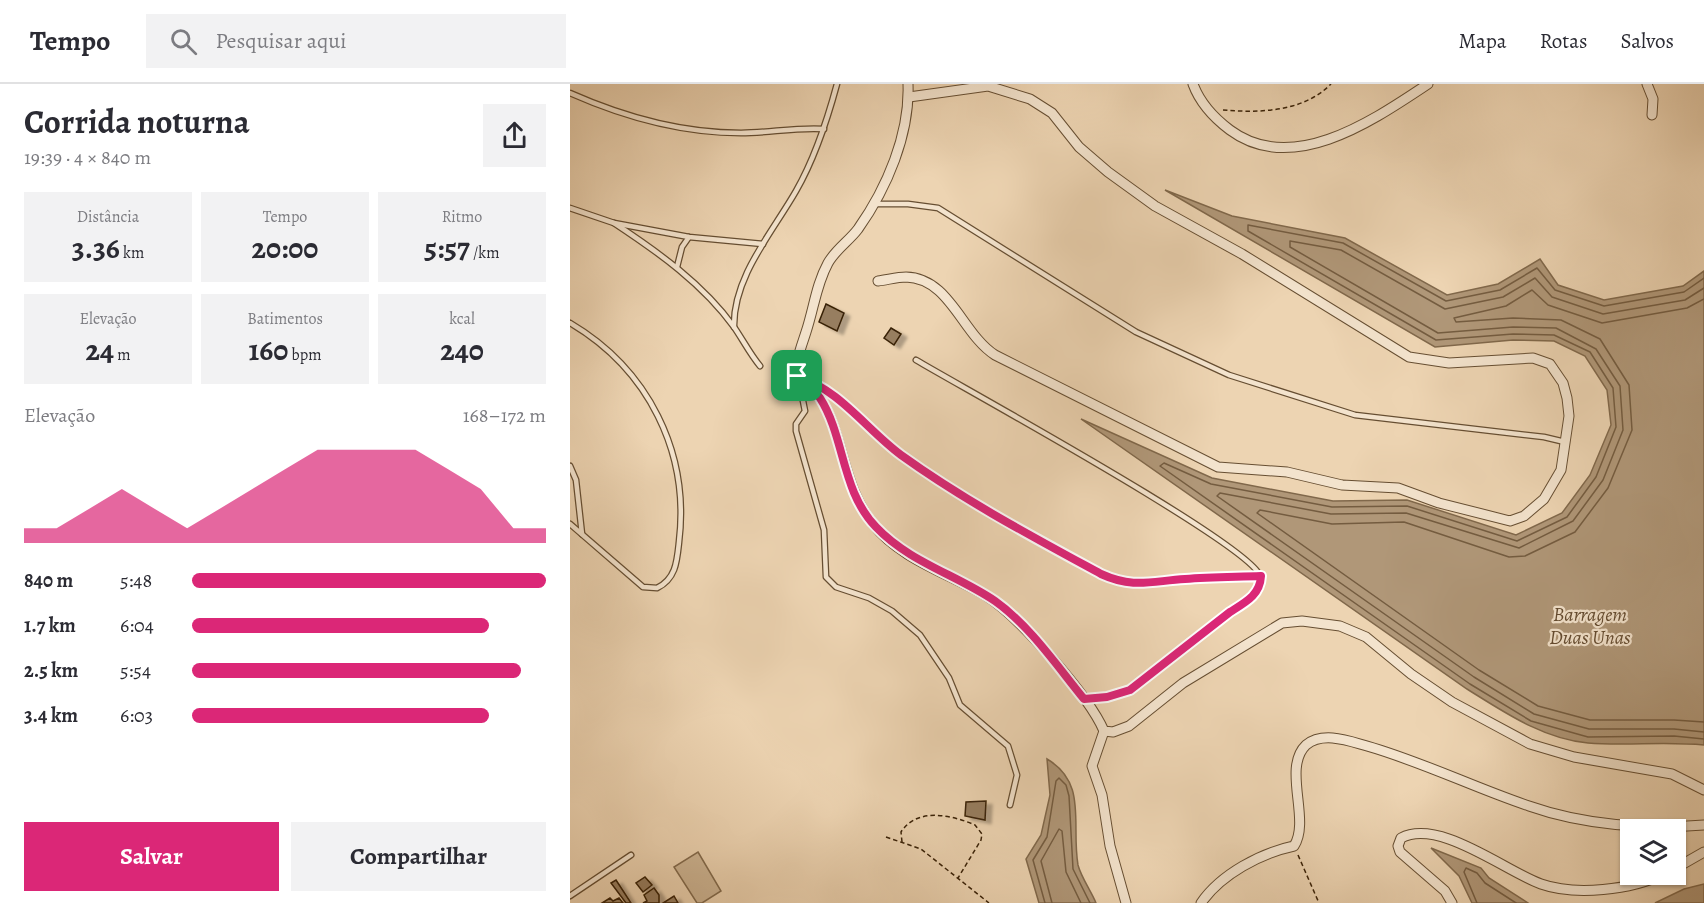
<!DOCTYPE html>
<html lang="pt">
<meta charset="utf-8">
<style>
:root{--surface:#fff;--page:#f2f2f3;--text:#2b2b33;--muted:#7c7c81;--line:#e1e1e2;--accent:#db2777}
body{margin:0;font-family:Alegreya,serif;background:var(--page);color:var(--text);height:100vh;display:flex;flex-direction:column;font-size:22px;white-space:nowrap}
*{box-sizing:border-box;margin:0}
p{font-size:20px;color:var(--muted)}
.icon{flex:none;width:33px;height:33px;fill:none;stroke:currentColor;stroke-width:2;stroke-linecap:round;stroke-linejoin:round}
.map{position:relative;flex:1;overflow:hidden}
.details{display:flex;flex-direction:column;background:var(--surface);width:570px}
.details>*{flex:none}
.controls{position:absolute;left:1050px;top:735px;display:grid;gap:12px}
.controls a{display:grid;place-items:center;width:66px;height:66px;border-radius:0px;background:var(--surface);box-shadow:0 2px 4px #0004;font-size:30px}
.pin{position:absolute;display:grid;place-items:center;width:51px;height:51px;color:#fff;margin:-26px;border-radius:12px;box-shadow:0 3px 9px #0006}
.round{display:grid;place-items:center;flex:none;width:63px;height:63px;border-radius:0px;background:var(--page)}
.summary{display:flex;align-items:center;justify-content:space-between;height:102px;padding:0 24px}
h1{font-size:33px;font-weight:700;line-height:45px}
.stats{display:grid;grid-template-columns:repeat(3,1fr);gap:9px;height:102px;padding:6px 24px}
.stats div{display:grid;align-content:center;border-radius:0px;background:var(--page);text-align:center}
.stats b{font-size:30px;font-weight:700}
.stats small{font-size:16px;font-weight:400}
.stats p{font-size:16px}
.chart{height:168px;padding:12px 24px}
.chart p{display:flex;justify-content:space-between}
.chart svg{width:100%;height:108px;margin-top:6px;fill:var(--accent);opacity:.7}
.primary-button{display:flex;gap:12px;margin-top:auto;padding:12px 24px}
.primary-button a{flex:1;height:69px;border-radius:0px;background:var(--accent);color:#fff;font-size:24px;font-weight:700;line-height:69px;text-align:center}
.primary-button a+a{background:var(--page);color:var(--text)}
ul{padding:0 24px;list-style:none;font-size:20px}
li{display:grid;grid-template-columns:96px 72px 1fr;align-items:center;height:45px}
li i{height:15px;border-radius:8px;background:var(--accent)}
header{display:flex;align-items:center;gap:36px;box-sizing:border-box;height:84px;padding:0 30px;background:var(--surface);border-bottom:2px solid var(--line)}
header strong{font-size:28px}
nav{display:flex;gap:33px;margin-inline-start:auto;font-size:21px}
.search{width:420px;height:54px;background:var(--page);display:flex;align-items:center;gap:15px;box-sizing:border-box;padding:0 21px;border-radius:0px;color:var(--muted);font-size:22px}
main{display:flex;flex:1;min-height:0}
.map>svg:first-child{display:block}
.green{fill:#ceb695;stroke:#846c4e;stroke-width:1.5}
.water{fill:#b09778;stroke:#80684b;stroke-width:1.5}
.lines{fill:none;stroke-linecap:round;stroke-linejoin:round}
.shore{stroke:#745c40;stroke-width:1.5}
.building{fill:#977e60;stroke:#392107;stroke-width:1.5;filter:url(#shadow)}
.lane-casing{stroke:#664e32;stroke-width:7}
.street-casing{stroke:#664e32;stroke-width:11}
.path{stroke:#392107;stroke-width:1.5;stroke-dasharray:4.5 3;stroke-linecap:butt}
.lane{stroke:#f3e3cd;stroke-width:4.5}
.street{stroke:#f3e3cd;stroke-width:9}
.route-casing{stroke:#fff;stroke-width:12}
.route{stroke:#db2777;stroke-width:8}
.labels{text-anchor:middle;dominant-baseline:central;stroke-width:4.5;stroke-linejoin:round;paint-order:stroke}
.water-label{font-size:20px;font-style:italic;fill:#634a2f;stroke:#f3e3cd}
</style>
<header>
<strong>Tempo</strong>
<div class="search"><svg class="icon" aria-label="search" viewBox="0 0 24 24"><circle cx="10" cy="10" r="6"/><path d="M15 15l6 6"/></svg>Pesquisar aqui</div>
<nav><a>Mapa</a><a>Rotas</a><a>Salvos</a></nav>
</header>
<main>
<section class="details">
<div class="summary"><div><h1>Corrida noturna</h1><p>19:39 · 4 × 840 m</p></div><a class="round"><svg class="icon" aria-label="share" viewBox="0 0 24 24"><path d="M12 15V3M7 8l5-5 5 5M5 13v7h14v-7"/></svg></a></div>
<div class="stats">
<div><p>Distância</p><b>3.36<small> km</small></b></div>
<div><p>Tempo</p><b>20:00</b></div>
<div><p>Ritmo</p><b>5:57<small> /km</small></b></div>
</div>
<div class="stats">
<div><p>Elevação</p><b>24<small> m</small></b></div>
<div><p>Batimentos</p><b>160<small> bpm</small></b></div>
<div><p>kcal</p><b>240</b></div>
</div>
<div class="chart"><p><span>Elevação</span>168–172 m</p>
<svg viewBox="0 0 160 44" preserveAspectRatio="none"><path d="M0 44V38L10 38L20 30L30 22L40 30L50 38L60 30L70 22L80 14L90 6L100 6L110 6L120 6L130 14L140 22L150 38L160 38V44z"/></svg>
</div>
<ul>
<li><b>840 m</b>5:48<i style="width:100%"></i></li>
<li><b>1.7 km</b>6:04<i style="width:84%"></i></li>
<li><b>2.5 km</b>5:54<i style="width:93%"></i></li>
<li><b>3.4 km</b>6:03<i style="width:84%"></i></li>
</ul>
<div class="primary-button"><a>Salvar</a><a>Compartilhar</a></div>
</section>
<div class="map">
<svg width="1134" height="819" viewBox="0 0 1134 819">
<defs>
<filter id="shadow"><feDropShadow dx="6" dy="3.5" stdDeviation="1.5" flood-color="#0004"/></filter>
</defs>
<rect width="100%" height="100%" fill="#edd4b2"/>
<filter id="stains"><feTurbulence type="fractalNoise" baseFrequency=".00333" numOctaves="4"/><feColorMatrix values="0 0 0 0 .2 0 0 0 0 .09 0 0 0 0 .02 0 0 0 .5 -.17"/></filter>
<radialGradient id="worn" r=".72"><stop offset=".6" stop-color="#630" stop-opacity="0"/><stop offset="1" stop-color="#630" stop-opacity=".3"/></radialGradient>
<path class="green" d="M128 768 151 807 132 819H127L104 783Z"/>
<g class="water">
<path d="M595 106 662 132 775 154 877 211 928 200 970 175 988 201 1034 216 1113 202 1134 187V661C1095 657 1057 662 1018 659 973 655 934 628 897 605L511 335 642 394 763 417 837 416 946 451 992 429 1020 391 1041 341 1037 306 1015 272 984 257 943 256 865 263Z"/>
<path d="M477 675C518 699 501 740 508 781 511 793 521 807 526 819H469L456 775 471 751 480 711Z"/>
<path d="M861 764 911 784 919 794 958 819H902L889 792Z"/>
<path d="M1134 800V819H1085L1114 805Z"/>
</g>
<g class="lines">
<g class="shore">
<path d="M1134 194 1114 208 1034 222 985 206 967 184 930 206 876 217 773 159 678 141V147L866 256 943 250 984 251 1020 268 1043 304 1046 343 1026 393 997 433 947 457 837 422 762 423 641 400 594 379 590 382 900 600 961 637 1018 653 1104 652 1134 655"/>
<path d="M1134 204 1115 216 1033 230 982 213 965 194 933 213 875 225 771 166 720 157V163L868 249 943 243 986 244 1026 265 1050 302 1053 346 1033 396 1003 437 949 464 836 429 761 430 650 409 647 412 904 593 964 630 1019 645H1104L1134 648"/>
<path d="M1134 215 1117 224 1032 239 978 221 962 206 936 222 884 234 886 238 943 234 991 236 1030 255 1059 301 1062 346 1038 404 1005 448 955 472 939 473 834 438 762 440 690 426 687 429 909 586 968 622 1020 636H1104L1134 638"/>
<path d="M475 819 463 776 477 753 486 697 489 694 496 701 499 712 503 785 520 819"/>
<path d="M482 819 471 777 489 745 492 747 496 788 511 819"/>
<path d="M907 819 894 788 896 784 907 789 915 799 946 819"/>
</g>
</g>
<g class="building">
<path d="M256 220 274 229 267 247 249 238Z"/>
<path d="M321 244 331 250 324 261 314 254Z"/>
<path d="M416 717 415 736 395 732 396 718Z"/>
<path d="M75 793 82 801 73 808 66 799Z"/>
<path d="M46 796 61 819H56L41 799Z"/>
<path d="M84 804 89 811V819H73L77 817 74 811Z"/>
<path d="M104 812 108 819H93Z"/>
<path d="M40 814 43 817 49 814 53 819H32Z"/>
</g>
<g class="lines">
<defs>
<g id="lane">
<path d="M0 9C54 33 111 49 171 49 199 49 226 43 254 45"/>
<path d="M305 120H338L368 124 566 248 659 291 785 331 974 353 995 358"/>
<path d="M0 124 44 139 119 153 193 160"/>
<path d="M44 139C88 168 133 200 164 243 173 256 180 270 190 282"/>
<path d="M107 183 112 163 119 153"/>
<path d="M0 239C78 285 120 368 109 458 107 477 106 495 87 504L73 503 0 440"/>
<path d="M164 243C163 193 202 149 226 107 245 74 257 37 267 0"/>
<path d="M346 276C393 304 681 461 690 492 696 509 672 521 661 528L560 606 537 613 514 615"/>
<path d="M229 297 235 327 226 340V347L254 446 256 493 266 503 299 514 322 527 350 551 379 594 390 621 438 662 447 691 440 721"/>
<path d="M0 382 6 396 12 450"/>
<path d="M0 812 61 771"/>
</g>
<g id="street">
<path d="M338 0C340 50 317 104 288 145 279 157 266 165 258 179 246 201 244 224 236 248 231 264 226 274 227 292 234 299 244 306 250 314 274 351 272 402 303 440 330 475 378 489 415 511 448 531 519 612 534 647L543 648 559 642 613 599 712 539 732 537 770 542 796 553 841 590 882 618 960 660 1004 673 1102 690 1134 706"/>
<path d="M623 0C630 19 644 34 660 46 723 93 805 35 858 0"/>
<path d="M1077 0 1083 15 1082 31"/>
<path d="M308 197C317 196 327 193 336 193 380 194 392 250 425 271L648 383 717 388 772 401 828 404 869 419 940 437 954 432 974 415 991 386 999 332 997 314 993 299 980 280 963 274 879 279 839 273 672 170 585 122 538 88 509 63 482 29 460 15 418 2 339 13"/>
<path d="M534 647 522 682 532 711 540 762 556 819"/>
<path d="M1106 784 1134 768"/>
<path d="M631 819C651 790 691 769 724 762 741 736 712 684 736 661 753 647 779 657 797 662 853 678 905 704 959 722 1013 741 1078 746 1134 741"/>
<path d="M882 819 875 807 830 768 828 762 831 754C869 734 935 787 971 800 1005 812 1062 806 1093 790"/>
</g>
</defs>
<use href="#lane" class="lane-casing"/>
<use href="#street" class="street-casing"/>
<g class="path">
<path d="M653 26C691 29 733 28 761 0"/>
<path d="M255 304C282 323 303 350 330 370 393 417 477 466 548 498L567 501 602 496 681 493"/>
<path d="M316 753 351 765 419 819"/>
<path d="M332 758 331 748C347 723 382 731 405 741L412 750 411 756 388 794"/>
<path d="M728 771 749 819"/>
</g>
<use href="#lane" class="lane"/>
<use href="#street" class="street"/>
</g>
<g class="lines">
<defs>
<path id="route" d="M227 292C270 306 296 345 331 371 395 417 463 453 531 490 564 505 581 497 615 495 640 493 665 493 691 492 690 511 676 518 660 528L560 606 537 613 514 615C487 582 460 542 425 517 387 491 339 478 306 443 271 407 275 353 250 314 244 306 234 299 227 292Z"/>
</defs>
<use href="#route" class="route-casing"/>
<use href="#route" class="route"/>
</g>
<g class="labels">
<g class="water-label">
<text x="1020" y="530">Barragem<tspan x="1020" dy="23">Duas Unas</tspan></text>
</g>
</g>
<rect width="100%" height="100%" filter="url(#stains)"/>
<rect width="100%" height="100%" fill="url(#worn)"/>
</svg>
<div class="controls">
<a><svg class="icon" aria-label="layers" viewBox="0 0 24 24"><path d="M12 4l9 5-9 5-9-5zM3 14l9 5 9-5"/></svg></a>
</div>
<div class="pin" style="left:227px;top:292px;background:#1e9e55"><svg class="icon" aria-label="arrive" viewBox="0 0 24 24"><path d="M6 21V4h12l-3 4 3 4H6"/></svg></div>
</div>
</main>
